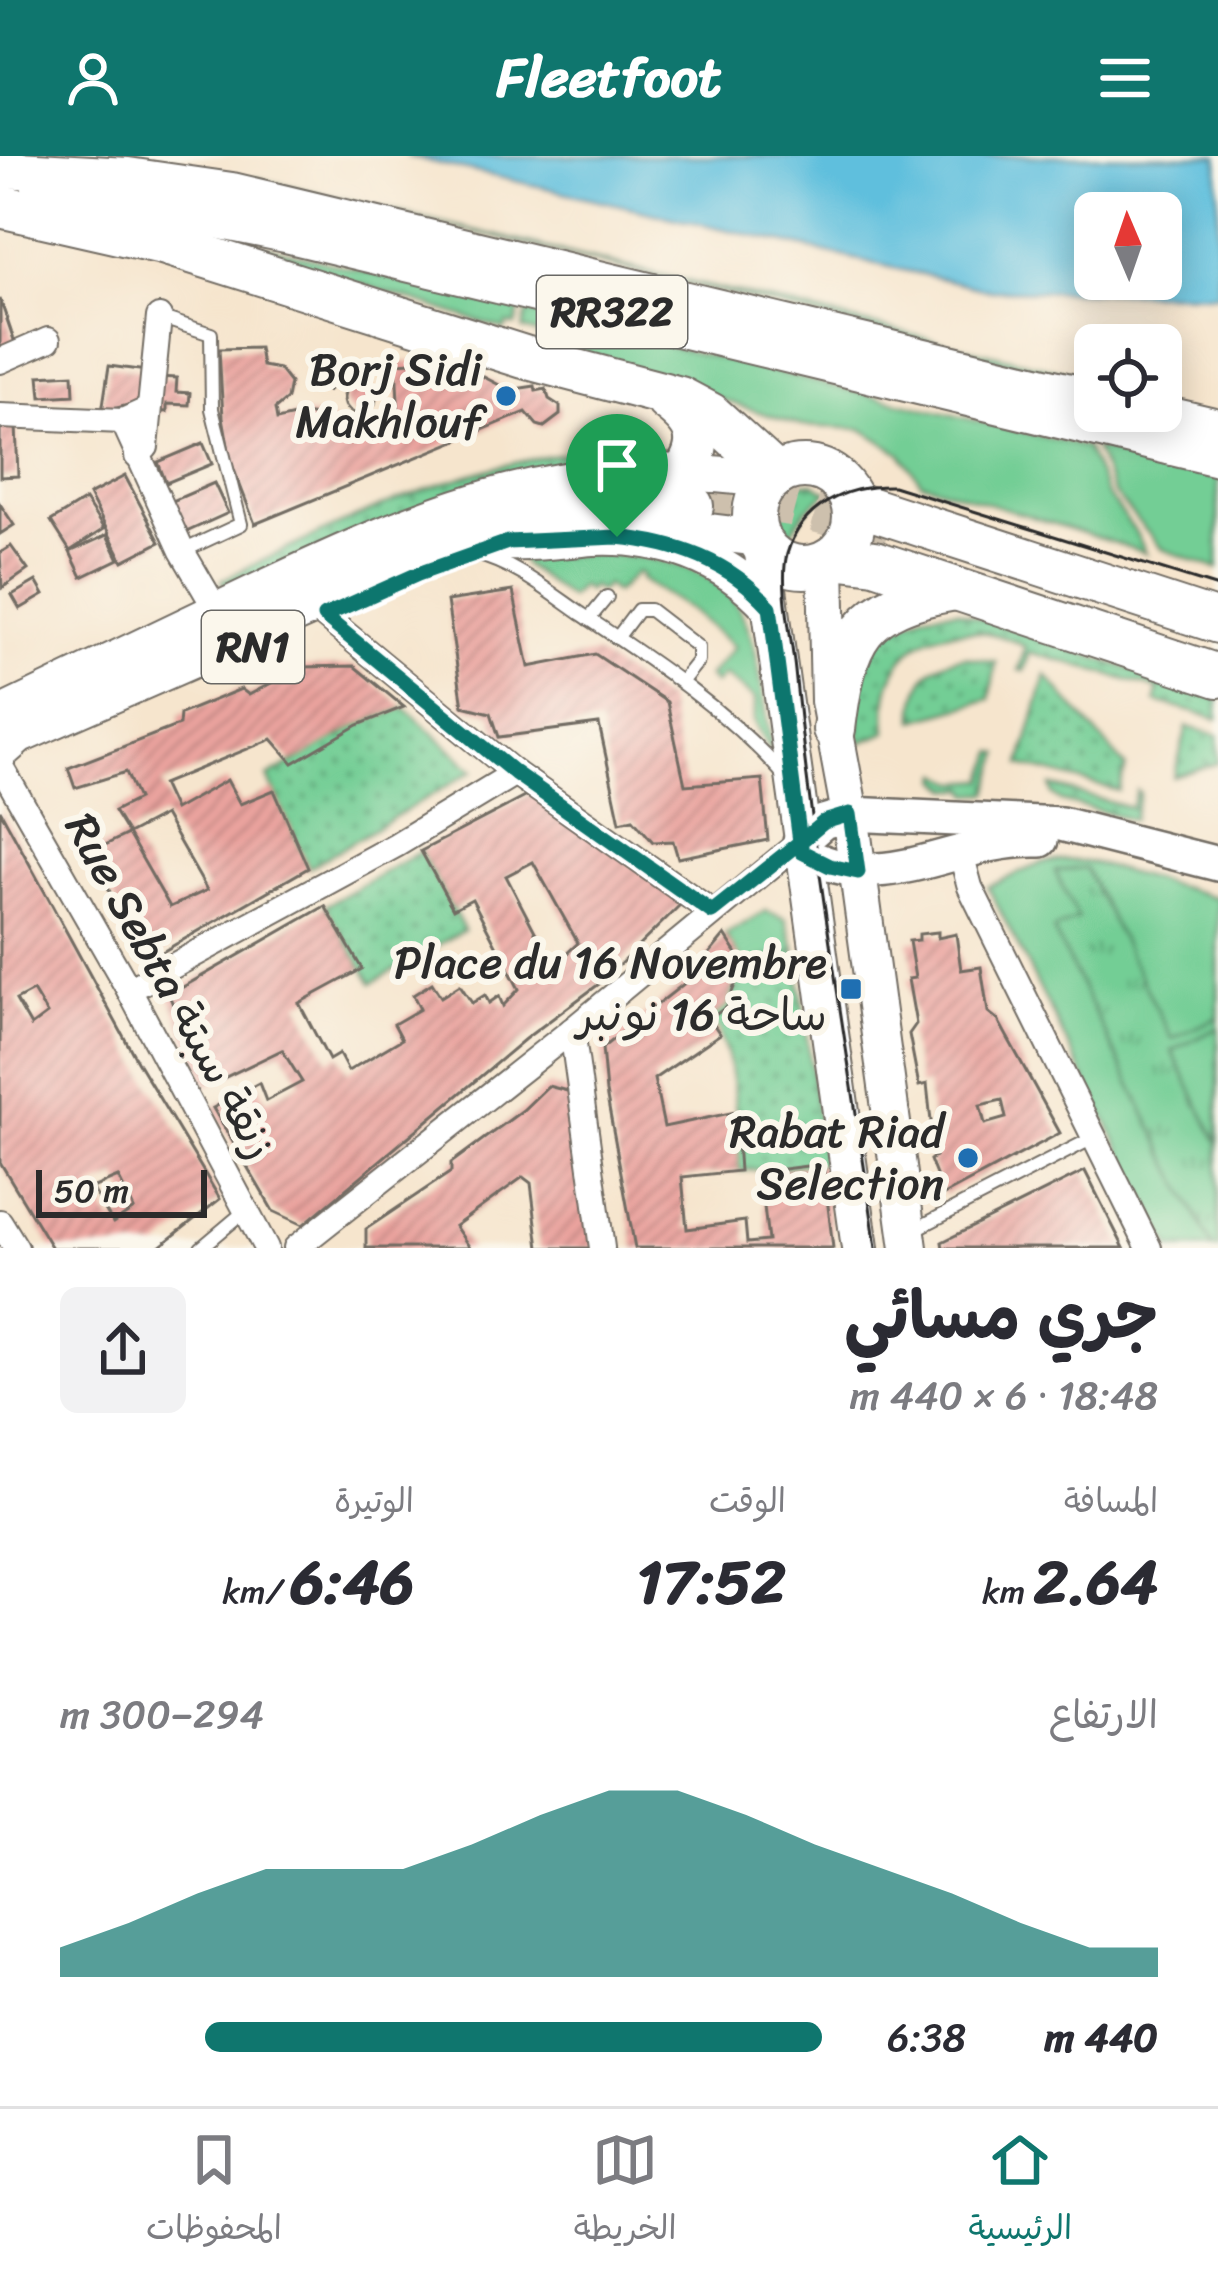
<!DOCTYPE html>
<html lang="ar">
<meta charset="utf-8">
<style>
:root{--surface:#fff;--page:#f2f2f3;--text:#2b2b33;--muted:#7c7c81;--line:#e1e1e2;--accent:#0f766e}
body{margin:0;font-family:Sriracha,"Playpen Sans Arabic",sans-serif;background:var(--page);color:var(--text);direction:rtl;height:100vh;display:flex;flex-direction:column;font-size:45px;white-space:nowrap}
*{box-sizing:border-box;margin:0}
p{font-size:39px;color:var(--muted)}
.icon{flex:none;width:66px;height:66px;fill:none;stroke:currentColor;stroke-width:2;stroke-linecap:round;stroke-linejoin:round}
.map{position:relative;height:1092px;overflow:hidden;direction:ltr}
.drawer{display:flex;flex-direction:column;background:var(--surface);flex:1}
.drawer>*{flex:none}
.needle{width:78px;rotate:358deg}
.fabs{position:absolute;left:1074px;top:36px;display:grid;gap:24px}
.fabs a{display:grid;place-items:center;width:108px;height:108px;border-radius:18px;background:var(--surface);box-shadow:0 6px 30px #0003;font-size:60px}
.scale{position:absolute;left:36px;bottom:30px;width:171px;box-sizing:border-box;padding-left:12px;border:6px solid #2b2b2b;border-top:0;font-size:33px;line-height:42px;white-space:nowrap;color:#2b2b2b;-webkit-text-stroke:9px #fbf7ec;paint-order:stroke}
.pin{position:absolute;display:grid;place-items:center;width:102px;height:102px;color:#fff;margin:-123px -51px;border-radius:50% 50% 50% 0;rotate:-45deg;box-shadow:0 0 12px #0007}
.pin .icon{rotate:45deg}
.round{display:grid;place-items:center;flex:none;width:126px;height:126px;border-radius:18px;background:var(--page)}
.headline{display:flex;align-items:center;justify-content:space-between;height:204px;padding:0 60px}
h1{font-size:66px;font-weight:700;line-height:90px}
.stats{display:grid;grid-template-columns:repeat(3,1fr);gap:18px;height:204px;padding:12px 60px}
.stats div{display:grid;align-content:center}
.stats b{font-size:60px;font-weight:700}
.stats small{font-size:33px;font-weight:400}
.stats p{font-size:33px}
.chart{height:336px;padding:24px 60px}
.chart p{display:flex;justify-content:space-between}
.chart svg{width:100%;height:216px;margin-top:12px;fill:var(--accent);opacity:.7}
ul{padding:0 60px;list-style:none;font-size:39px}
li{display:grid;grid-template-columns:192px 144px 1fr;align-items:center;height:90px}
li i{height:30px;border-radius:15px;background:var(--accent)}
header{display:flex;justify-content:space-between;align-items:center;height:156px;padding:0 60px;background:var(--accent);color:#fff;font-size:54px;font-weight:700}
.menu{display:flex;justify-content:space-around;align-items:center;height:168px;border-top:3px solid var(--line);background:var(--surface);font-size:33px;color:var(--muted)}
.menu a{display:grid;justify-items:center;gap:6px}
.menu .active{color:var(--accent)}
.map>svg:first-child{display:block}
.grass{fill:url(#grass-dots);stroke:#4f7c60;stroke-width:3}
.park{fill:url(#park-tufts);stroke:#4f7c60;stroke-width:3}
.garden{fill:#73ce95;stroke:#4f7c60;stroke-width:3}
.water{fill:#5fbfdd;stroke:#457584;stroke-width:3;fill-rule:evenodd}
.building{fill:url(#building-hatch);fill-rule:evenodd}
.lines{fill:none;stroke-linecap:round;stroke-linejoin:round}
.highway-tunnel{stroke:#cdc0ad;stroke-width:42;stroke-dasharray:42 21;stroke-linecap:butt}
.lane-casing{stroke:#726c64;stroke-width:16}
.street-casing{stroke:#726c64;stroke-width:28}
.secondary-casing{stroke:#726c64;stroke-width:38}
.primary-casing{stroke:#726c64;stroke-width:40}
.highway-casing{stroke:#726c64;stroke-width:46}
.lane{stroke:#fff;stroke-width:12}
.street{stroke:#fff;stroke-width:24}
.secondary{stroke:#fff;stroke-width:33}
.primary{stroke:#fff;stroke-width:36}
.highway{stroke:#fff;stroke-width:42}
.tram{stroke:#2b2b2b;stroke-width:3}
.route-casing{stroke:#fff;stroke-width:24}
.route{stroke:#0f766e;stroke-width:15}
.poi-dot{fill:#1f6fb2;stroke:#fbf7ec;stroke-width:4.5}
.labels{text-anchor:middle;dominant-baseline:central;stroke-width:12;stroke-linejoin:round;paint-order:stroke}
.shield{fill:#fbf7ec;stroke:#696865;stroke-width:3}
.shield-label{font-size:42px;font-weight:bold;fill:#2b2b2b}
.poi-label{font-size:45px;fill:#2b2b2b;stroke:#fbf7ec;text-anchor:end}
.street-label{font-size:45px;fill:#2b2b2b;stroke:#fbf7ec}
</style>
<header><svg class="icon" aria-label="menu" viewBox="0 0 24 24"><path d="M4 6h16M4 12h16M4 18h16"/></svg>Fleetfoot<svg class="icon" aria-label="person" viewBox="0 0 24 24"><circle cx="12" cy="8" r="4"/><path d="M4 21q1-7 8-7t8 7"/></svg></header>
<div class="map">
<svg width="1218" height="1092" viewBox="0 0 1218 1092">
<defs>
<pattern id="grass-dots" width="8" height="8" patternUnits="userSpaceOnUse" patternTransform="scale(3)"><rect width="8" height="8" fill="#73ce95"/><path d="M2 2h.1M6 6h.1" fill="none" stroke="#5fa77a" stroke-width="1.8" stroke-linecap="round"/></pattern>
<pattern id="park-tufts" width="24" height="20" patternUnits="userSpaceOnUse" patternTransform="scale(3)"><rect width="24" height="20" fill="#73ce95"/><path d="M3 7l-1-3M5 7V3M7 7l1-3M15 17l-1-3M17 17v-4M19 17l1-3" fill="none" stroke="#5fa77a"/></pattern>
<pattern id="building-hatch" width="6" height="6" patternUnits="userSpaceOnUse" patternTransform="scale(3)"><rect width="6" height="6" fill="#eaa39e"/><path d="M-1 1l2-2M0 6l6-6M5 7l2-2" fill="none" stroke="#be8581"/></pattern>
</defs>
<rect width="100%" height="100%" fill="#fbf7ec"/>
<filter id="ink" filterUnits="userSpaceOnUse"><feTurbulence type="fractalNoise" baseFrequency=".00833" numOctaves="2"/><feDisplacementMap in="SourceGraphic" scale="24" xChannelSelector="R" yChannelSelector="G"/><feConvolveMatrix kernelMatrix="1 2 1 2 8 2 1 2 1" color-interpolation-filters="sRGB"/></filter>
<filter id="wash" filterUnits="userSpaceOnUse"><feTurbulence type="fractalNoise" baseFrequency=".004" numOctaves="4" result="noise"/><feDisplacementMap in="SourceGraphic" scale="48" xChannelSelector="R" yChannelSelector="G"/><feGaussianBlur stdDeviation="2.7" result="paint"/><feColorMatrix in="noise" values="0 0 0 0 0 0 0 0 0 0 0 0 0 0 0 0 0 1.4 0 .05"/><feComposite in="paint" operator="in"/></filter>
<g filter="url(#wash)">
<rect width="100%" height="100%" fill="#f6e5cd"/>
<g class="grass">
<path d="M255 22 1085 220 1083 226Z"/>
<path d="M685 293 683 299 227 437 222 424C323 376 427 323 538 302 586 292 636 295 685 293Z"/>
<path d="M795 327H813L828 336 806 354 784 389C760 365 767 342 795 327Z"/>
<path d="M956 454 1218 543V563L1156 546 1158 533 1030 496 1024 515 1019 514 1025 491C980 465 909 466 890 528 885 544 886 560 887 576L860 587 854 525 884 478 925 457Z"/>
<path d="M965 501 996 506 990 543 915 564C914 530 928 504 965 501Z"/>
<path d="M1046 519 1126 611 1119 635 1021 609Z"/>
<path d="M404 551 474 614 308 712 268 621 358 569Z"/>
<path d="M1187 571 1218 579V607L1174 621Z"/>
<path d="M995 596 1001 598 989 637 971 638 967 633H952L940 624 941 618 958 626 986 624Z"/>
<path d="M1051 630 1131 652 1137 634 1140 637 1133 664 1061 645 1053 639Z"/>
<path d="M421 695 464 774 372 827 325 750Z"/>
<path d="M796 795 823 1008 739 1015C736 967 738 903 710 863L727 850 743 807Z"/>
</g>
<path class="park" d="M1065 704 1093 707 1218 742V1092H1171L988 731 1042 707Z"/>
<g class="garden">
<path d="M229 81 520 155 516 170 507 168 505 174 219 83Z"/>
<path d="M527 156 1085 291 1107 339 1135 375 1146 397 921 326 901 297 862 273 802 270 538 184V178L523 174Z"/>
<path d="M1094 292 1218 322V413L1162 393 1113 337Z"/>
<path d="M602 398C758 406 750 463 772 593L769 594 754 566 755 543 724 519 715 528 708 521 734 491 690 454 640 423 642 420 637 416 615 437 606 429 599 436 592 430 587 435 581 430 569 442 525 410 520 401Z"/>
<path d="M1065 704 1093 707 1218 742V861L1172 883 1085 712 1055 715 1078 762 1053 774 1213 1092H1171L988 731 1042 707Z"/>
<path d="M766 755 786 763 796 795 743 807 725 779Z"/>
<path d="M1218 872V987L1172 895Z"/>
</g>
<path class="water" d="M406 0H1218V138L990 134ZM1095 57H1161V123H1095Z"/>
<g id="blocks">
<g class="building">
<path d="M0 143 15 187 0 193Z"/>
<path d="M259 192 262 210 279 213 290 227 287 243 275 253 277 264 303 258 324 261 342 271 356 287 399 265 396 207 451 204 509 234 535 230 536 235 546 233 549 243 560 250V259L544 271 537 269 526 256 255 368 231 306 223 261 219 193Z"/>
<path d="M109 210 147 215 143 245 102 256Z"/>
<path d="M318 211 336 219 328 235 311 227Z"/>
<path d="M73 218 74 239 41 241 39 220Z"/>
<path d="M154 221 177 222 176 236 190 237 189 249 167 248V256L153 255Z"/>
<circle cx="360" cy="242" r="16"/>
<path d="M16 269 18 320 0 321V270Z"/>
<path d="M203 287 212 308 166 327 158 306Z"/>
<path d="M125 320 160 386 123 405 89 339Z"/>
<path d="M214 327 228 357 184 377 170 346Z"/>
<path d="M85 344 104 373 70 395 51 365Z"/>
<path d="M0 348 14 369 0 378Z"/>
<path d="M107 379 119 403 82 421 70 396Z"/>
<path d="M11 390 28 414 2 432 0 397Z"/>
<path d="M36 425 44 439 20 453 12 439Z"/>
<path d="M513 435 529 511 595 498 667 546 685 629 762 623 768 684 678 702 673 685 653 686 633 663 620 666 599 568 499 581 491 557 463 550 447 445Z"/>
<path d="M354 510 404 551 358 569 293 607 272 583 162 628 174 654 227 624 240 648 274 634 308 712 150 803 110 736 91 696 128 678 170 751 207 734 164 659 128 678 114 655 138 643 126 616 75 632 68 612 179 569 180 558 241 533 249 539 301 511Z"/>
<path d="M532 637 684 745 603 825 525 883 303 1069 273 1055 213 952 259 927 266 945 302 926 282 894 207 930 169 839 325 750 362 813 299 847 329 904 339 898 348 915 402 883 394 868 420 853 413 839 432 827 441 841 460 829 472 847 485 839 489 847 499 840 503 850 519 833 472 743 453 753 421 695ZM533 706 578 787 553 810 506 720Z"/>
<path d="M0 654 137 905 220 1043 158 1092H52L0 1006ZM33 835 47 858 31 870 16 844ZM118 1021 134 1053 113 1067 92 1032Z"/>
<path d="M938 776V782L956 778 961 814 981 811 988 856 998 864 1060 977 944 1039 930 1004 935 1000 928 987 933 984 927 928 919 930 909 878 916 868 908 823 915 822 909 785 919 784V778ZM1002 944 1006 962 985 968 980 949Z"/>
<path d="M725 779 743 807 727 850 710 863 720 878 654 923 664 971 735 956 739 1015 682 1021 687 1073 745 1065 747 1087 768 1085 760 1016 823 1008 833 1092H635L606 936 602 892 685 827Z"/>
<path d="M548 930 575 937 595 1092H539L531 1027 523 1021 455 1070 470 1092H366V1073L451 1016V1007L523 954Z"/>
<path d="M1085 1015 1124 1092H943L942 1086Z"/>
</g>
</g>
</g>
<g filter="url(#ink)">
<use href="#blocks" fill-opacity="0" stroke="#726c64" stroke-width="3"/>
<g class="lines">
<path class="highway-tunnel" d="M691 336 791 349 888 374"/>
<defs>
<g id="lane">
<path d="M159 161 211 178 212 253 241 368 183 395"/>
<path d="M475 398C515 408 547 434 580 457 654 506 724 552 784 619"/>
<path d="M589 463 607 441"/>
<path d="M617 482 638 454H650L698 491V505L682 525"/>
<path d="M914 1074 1093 982"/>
<path d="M201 1092 245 1055"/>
</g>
<g id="street">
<path d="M0 205 48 184"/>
<path d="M0 260 123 265 149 253"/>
<path d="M123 265 182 395 217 455"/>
<path d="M137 300 146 291 159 161"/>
<path d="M324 460 515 617 712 756"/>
<path d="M0 609 129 834 266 1092"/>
<path d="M960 694 970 731 1149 1092"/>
<path d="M129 834 396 689 515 617"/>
<path d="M572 874 602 1092"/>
<path d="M0 1066 16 1092"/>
<path d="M296 1092 572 874 800 686"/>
</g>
<g id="secondary">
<path d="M800 686 823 666 850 658 1061 668 1218 708"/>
<path d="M802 696C885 744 955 681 1041 684"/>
</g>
<g id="primary">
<path d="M0 13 128 20 232 35 1095 242"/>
<path d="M34 46 182 57 286 78 1218 302"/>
<path d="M1150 255 1218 271"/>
<path d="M643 368 759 382"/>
<path d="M508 386C537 388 564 383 593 381 660 378 725 400 770 451"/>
<path d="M762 390 860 1092"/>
<path d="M826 406 829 545 850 658 909 1092"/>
<path d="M0 559C85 518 170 478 255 437 432 353 568 295 770 324"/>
</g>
<g id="highway">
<path d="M0 50 163 87 524 201 680 242 710 258 777 319"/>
<path d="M667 244C696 266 706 283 685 316"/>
<circle cx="804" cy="361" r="50"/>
<path d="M853 347 1218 466"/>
<path d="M834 401 875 406 1218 520"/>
<path d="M834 573C845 482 859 449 955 433"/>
<path d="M0 592 17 577 467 380 571 355 692 350"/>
</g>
</defs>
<use href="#lane" class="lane-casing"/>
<use href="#street" class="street-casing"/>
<use href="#secondary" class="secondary-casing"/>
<use href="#primary" class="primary-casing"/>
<use href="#highway" class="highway-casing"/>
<use href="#lane" class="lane"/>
<use href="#street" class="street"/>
<use href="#secondary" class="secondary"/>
<use href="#primary" class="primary"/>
<use href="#highway" class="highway"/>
<path class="tram" d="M876 1092C849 900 814 708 795 515 792 484 779 426 787 398 801 350 846 329 893 330L1218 431"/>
</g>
</g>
<g class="lines" filter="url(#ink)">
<defs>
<path id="route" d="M617 381 508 386 418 418 324 460 515 617 712 756 800 686 802 696 830 710 858 716 850 658 824 666 800 686 770 451C729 405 677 387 617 381"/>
</defs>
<use href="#route" class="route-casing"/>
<use href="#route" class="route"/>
</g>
<g class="poi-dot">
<circle cx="506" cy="240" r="12"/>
<rect x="839" y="821" width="24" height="24" rx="6"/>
<circle cx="968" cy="1002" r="12"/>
</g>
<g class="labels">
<g class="shield">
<rect x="537" y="120" width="150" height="72" rx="9"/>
<rect x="202" y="455" width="102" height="72" rx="9"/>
</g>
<g class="shield-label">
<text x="612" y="156">RR322</text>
<text x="253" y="491">RN1</text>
</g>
<g class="poi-label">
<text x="482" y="214">Borj Sidi<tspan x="482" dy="52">Makhlouf</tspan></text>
<text x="827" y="807">Place du 16 Novembre<tspan x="827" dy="52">ساحة 16 نونبر</tspan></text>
<text x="944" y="976">Rabat Riad<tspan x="944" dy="52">Selection</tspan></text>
</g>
<g class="street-label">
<text transform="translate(171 830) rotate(61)">Rue Sebta زنقة سبتة</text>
</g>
</g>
</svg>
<div class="fabs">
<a><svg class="needle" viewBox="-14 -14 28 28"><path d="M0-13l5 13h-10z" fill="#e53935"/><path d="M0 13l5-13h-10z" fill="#7c7c81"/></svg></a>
<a><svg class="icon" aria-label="locate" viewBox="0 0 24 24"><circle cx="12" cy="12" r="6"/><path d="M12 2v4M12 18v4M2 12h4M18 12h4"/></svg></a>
</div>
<div class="scale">50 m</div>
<div class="pin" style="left:617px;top:381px;background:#1e9e55"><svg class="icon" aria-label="arrive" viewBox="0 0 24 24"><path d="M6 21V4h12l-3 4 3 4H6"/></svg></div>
</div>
<section class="drawer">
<div class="headline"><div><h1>جري مسائي</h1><p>18:48 · 6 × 440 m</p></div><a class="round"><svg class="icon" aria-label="share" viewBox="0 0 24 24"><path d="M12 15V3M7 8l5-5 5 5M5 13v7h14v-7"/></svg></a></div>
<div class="stats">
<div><p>المسافة</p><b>2.64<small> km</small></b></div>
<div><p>الوقت</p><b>17:52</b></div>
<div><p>الوتيرة</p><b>6:46<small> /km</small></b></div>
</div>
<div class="chart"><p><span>الارتفاع</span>294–300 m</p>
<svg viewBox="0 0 160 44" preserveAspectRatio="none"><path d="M0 44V38L10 33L20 27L30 22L40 22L50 22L60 17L70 11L80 6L90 6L100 11L110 17L120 22L130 27L140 33L150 38L160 38V44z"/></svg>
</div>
<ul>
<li><b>440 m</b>6:38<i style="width:81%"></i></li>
</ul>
</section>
<nav class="menu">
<a class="active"><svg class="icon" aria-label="home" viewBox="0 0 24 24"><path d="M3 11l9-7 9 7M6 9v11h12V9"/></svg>الرئيسية</a>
<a><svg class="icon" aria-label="map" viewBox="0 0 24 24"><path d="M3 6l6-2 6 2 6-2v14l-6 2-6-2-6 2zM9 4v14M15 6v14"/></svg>الخريطة</a>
<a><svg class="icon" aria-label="saved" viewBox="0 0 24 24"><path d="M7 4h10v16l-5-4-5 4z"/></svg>المحفوظات</a>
</nav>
